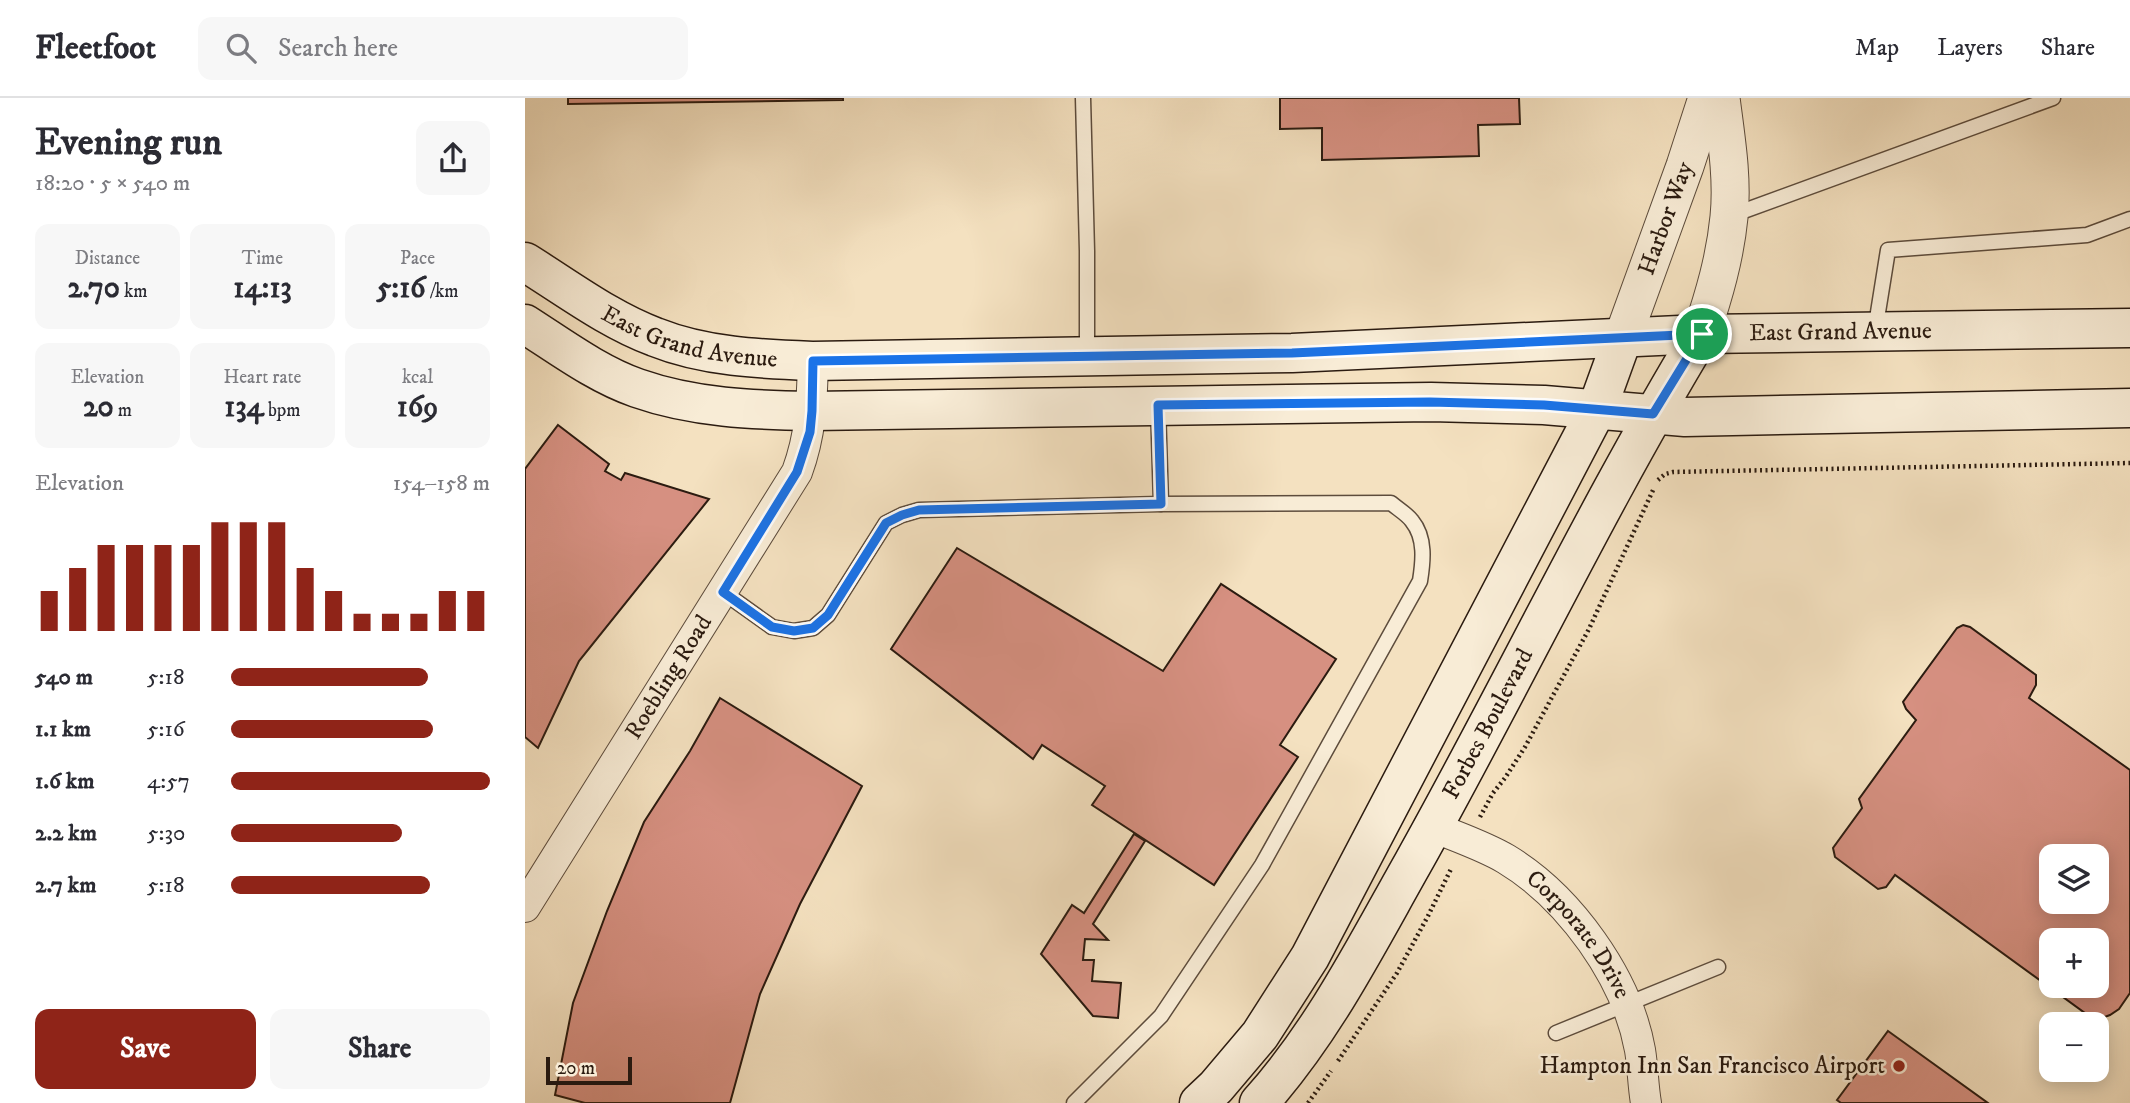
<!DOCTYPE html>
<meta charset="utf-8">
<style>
:root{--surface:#fff;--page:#f7f7f7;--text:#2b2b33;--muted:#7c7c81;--line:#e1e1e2;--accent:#8f2418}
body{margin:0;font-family:"IM FELL DW Pica",serif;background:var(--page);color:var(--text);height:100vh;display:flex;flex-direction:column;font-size:26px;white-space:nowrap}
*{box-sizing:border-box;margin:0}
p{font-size:23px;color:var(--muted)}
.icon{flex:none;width:38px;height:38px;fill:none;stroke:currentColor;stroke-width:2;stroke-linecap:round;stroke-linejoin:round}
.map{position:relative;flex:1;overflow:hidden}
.sheet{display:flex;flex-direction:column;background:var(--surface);width:525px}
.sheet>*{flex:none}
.tools{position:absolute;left:1514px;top:746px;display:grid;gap:14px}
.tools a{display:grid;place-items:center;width:70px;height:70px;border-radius:14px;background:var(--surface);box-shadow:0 4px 18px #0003;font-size:35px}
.scale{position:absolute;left:21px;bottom:18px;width:86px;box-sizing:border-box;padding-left:7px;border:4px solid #2b1b10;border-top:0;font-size:19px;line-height:24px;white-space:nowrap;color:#2b1b10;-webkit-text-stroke:5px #f8ecd6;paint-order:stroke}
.pin{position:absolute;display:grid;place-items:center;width:60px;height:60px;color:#fff;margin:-30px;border:4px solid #fff;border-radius:50%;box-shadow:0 2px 7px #0007}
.round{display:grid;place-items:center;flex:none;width:74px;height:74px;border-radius:14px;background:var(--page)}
.headline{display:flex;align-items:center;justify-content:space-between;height:119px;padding:0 35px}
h1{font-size:38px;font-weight:700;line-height:52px}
.stats{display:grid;grid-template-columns:repeat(3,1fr);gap:10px;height:119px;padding:7px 35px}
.stats div{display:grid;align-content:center;border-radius:14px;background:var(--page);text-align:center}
.stats b{font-size:30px;font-weight:700}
.stats small{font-size:19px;font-weight:400}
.stats p{font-size:19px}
.chart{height:196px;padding:14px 35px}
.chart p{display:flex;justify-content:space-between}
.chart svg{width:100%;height:126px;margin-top:7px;stroke:var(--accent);stroke-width:6}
.primary-button{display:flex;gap:14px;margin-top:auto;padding:14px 35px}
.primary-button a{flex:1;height:80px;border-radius:14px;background:var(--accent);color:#fff;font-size:28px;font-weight:700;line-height:80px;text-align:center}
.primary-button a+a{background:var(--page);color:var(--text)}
ul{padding:0 35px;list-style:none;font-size:23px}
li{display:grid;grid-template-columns:112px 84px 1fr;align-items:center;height:52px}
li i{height:18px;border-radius:9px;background:var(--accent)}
header{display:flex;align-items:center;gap:42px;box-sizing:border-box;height:98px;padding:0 35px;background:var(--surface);border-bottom:2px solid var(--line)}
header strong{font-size:33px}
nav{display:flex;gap:38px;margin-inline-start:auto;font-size:24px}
.search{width:490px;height:63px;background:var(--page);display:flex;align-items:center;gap:18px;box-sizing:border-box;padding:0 24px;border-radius:14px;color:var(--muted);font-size:26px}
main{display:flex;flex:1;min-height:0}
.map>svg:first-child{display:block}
.building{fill:#d69081;stroke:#2b1b10;stroke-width:2;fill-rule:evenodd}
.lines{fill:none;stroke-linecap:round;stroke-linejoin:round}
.service-casing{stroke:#5d4c3c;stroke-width:17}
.minor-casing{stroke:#5d4c3c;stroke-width:32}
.tertiary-casing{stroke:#5d4c3c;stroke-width:39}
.secondary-casing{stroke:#2b1b10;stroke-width:41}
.path{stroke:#2b1b10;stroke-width:4.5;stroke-dasharray:2 3.5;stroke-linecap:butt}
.service{stroke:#f8ecd6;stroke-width:14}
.minor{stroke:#f8ecd6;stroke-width:30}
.tertiary{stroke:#f8ecd6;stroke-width:37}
.secondary{stroke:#f8ecd6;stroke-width:38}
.route-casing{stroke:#fff;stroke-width:14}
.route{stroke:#1a73e8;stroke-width:9}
.poi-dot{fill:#8f2418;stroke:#f8ecd6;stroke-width:2.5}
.labels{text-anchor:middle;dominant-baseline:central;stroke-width:5;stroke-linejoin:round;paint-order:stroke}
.street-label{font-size:24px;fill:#2b1b10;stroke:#f8ecd6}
.poi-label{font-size:24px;fill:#2b1b10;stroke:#f8ecd6;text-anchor:end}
</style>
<header>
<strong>Fleetfoot</strong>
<div class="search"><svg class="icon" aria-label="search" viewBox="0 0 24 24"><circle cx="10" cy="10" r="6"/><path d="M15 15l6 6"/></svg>Search here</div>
<nav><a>Map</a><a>Layers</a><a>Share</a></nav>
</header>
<main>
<section class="sheet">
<div class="headline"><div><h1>Evening run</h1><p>18:20 · 5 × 540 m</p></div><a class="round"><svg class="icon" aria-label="share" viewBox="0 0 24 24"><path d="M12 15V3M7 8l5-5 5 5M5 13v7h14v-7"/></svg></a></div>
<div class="stats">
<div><p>Distance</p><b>2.70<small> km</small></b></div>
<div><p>Time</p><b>14:13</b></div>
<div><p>Pace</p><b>5:16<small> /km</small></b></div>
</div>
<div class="stats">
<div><p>Elevation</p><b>20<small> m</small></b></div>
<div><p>Heart rate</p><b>134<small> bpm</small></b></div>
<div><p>kcal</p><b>169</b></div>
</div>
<div class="chart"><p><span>Elevation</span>154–158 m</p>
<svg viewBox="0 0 160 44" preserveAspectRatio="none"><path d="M5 44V30M15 44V22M25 44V14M35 44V14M45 44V14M55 44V14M65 44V6M75 44V6M85 44V6M95 44V22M105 44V30M115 44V38M125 44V38M135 44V38M145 44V30M155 44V30"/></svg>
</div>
<ul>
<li><b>540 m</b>5:18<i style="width:76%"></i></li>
<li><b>1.1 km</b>5:16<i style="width:78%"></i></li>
<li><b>1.6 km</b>4:57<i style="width:100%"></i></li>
<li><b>2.2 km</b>5:30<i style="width:66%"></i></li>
<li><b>2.7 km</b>5:18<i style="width:77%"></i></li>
</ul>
<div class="primary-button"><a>Save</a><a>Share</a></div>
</section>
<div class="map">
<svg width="1605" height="1005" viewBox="0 0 1605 1005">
<rect width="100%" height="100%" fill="#f4e1c0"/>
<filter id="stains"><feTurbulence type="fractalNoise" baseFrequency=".00286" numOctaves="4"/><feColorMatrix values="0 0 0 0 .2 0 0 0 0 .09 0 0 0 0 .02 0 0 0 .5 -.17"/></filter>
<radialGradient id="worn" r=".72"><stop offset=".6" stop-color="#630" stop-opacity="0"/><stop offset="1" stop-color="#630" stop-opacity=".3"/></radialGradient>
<g class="building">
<path d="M43 0H318V2L43 6Z"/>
<path d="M755 0H994L995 26 953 27 954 58 797 62V30L755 31Z"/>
<path d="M33 327 84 366 80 373 96 382 100 375 184 401 54 563 13 650 0 639V371Z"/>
<path d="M432 450 638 573 696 486 811 561 755 647 773 659 689 787 567 707 580 688 517 647 508 661 366 551Z"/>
<path d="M1438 527 1445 529 1511 577V587L1504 600 1605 672V895L1594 911 1585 917 1577 920 1560 915 1370 777 1361 789 1353 791 1310 759 1308 750 1337 710 1334 701 1391 622 1381 611 1378 604 1432 530ZM1526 758H1572V803H1526ZM1526 842H1572V887H1526Z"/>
<path d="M195 600 337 688 275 806 235 896 205 1005H60L30 997 48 905 82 813 119 724 165 653Z"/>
<path d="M609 736 620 743 568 826 583 842 560 841 558 862H569L567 883 596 885 593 920 568 918 516 856 547 807 559 815Z"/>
<path d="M1363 933 1463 1005H1316L1312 1002Z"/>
</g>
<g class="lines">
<defs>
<g id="service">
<path d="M558 0 562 153V258"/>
<path d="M1205 118 1528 0"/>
<path d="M1350 233 1363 152 1562 137 1605 121"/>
<path d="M633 308 636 406"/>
<path d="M198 494 247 529 269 533 288 530 303 517 361 425 377 417 394 412 636 406 866 405C873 411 882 416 887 423 901 440 898 464 895 483L737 767 636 918 549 1005"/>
<path d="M1031 935 1193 869"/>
</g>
<g id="minor">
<path id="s1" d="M908 729C932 739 959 748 981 761 1044 799 1102 879 1115 952 1118 970 1118 988 1121 1005"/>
<path id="s2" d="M0 809 272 374C286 336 287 303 288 263"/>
</g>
<g id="tertiary">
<path d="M1176 236C1189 197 1200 160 1204 119 1208 80 1201 39 1196 0"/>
<path id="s3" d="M1098 239 1160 68 1182 0"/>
</g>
<g id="secondary">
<path id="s4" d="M0 164C42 190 84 222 130 239 180 259 235 261 288 263L767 255 1176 236 1605 230"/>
<path d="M0 226C36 249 72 276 112 290 169 310 228 312 287 313L906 304 1019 307 1160 319 1605 310"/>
<path d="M674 1005 691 989 735 937 785 859 1072 311 1098 239"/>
<path id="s5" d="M734 1005C798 934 841 848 888 765 986 590 1072 408 1176 236"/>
</g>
</defs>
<use href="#service" class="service-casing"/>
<use href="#minor" class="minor-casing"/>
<use href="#tertiary" class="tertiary-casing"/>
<use href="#secondary" class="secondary-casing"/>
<g class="path">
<path d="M1133 382 1140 376 1148 374 1605 365"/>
<path d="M955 719 968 695 980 680 1000 649 1064 531 1129 390"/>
<path d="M813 963 872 875 903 818 927 769"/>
<path d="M783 1005 806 973"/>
</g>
<use href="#service" class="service"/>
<use href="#minor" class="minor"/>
<use href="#tertiary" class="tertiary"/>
<use href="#secondary" class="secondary"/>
</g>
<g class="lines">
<defs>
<path id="route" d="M1177 236 1128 316 1019 307 905 304 633 307 636 406 394 412 377 417 361 425 303 517 288 530 269 533 247 529 198 494 272 374 285 334 287 313 288 263 767 255Z"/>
</defs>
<use href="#route" class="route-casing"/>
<use href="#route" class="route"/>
</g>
<circle class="poi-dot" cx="1374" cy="968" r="7"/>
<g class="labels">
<g class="street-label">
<text stroke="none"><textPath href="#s3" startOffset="126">Harbor Way</textPath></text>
<text stroke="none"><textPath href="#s4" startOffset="184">East Grand Avenue</textPath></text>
<text stroke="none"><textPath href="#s4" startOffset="1339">East Grand Avenue</textPath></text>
<text stroke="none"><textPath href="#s2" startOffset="271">Roebling Road</textPath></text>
<text stroke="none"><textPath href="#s5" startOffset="444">Forbes Boulevard</textPath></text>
<text stroke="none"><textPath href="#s1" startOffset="186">Corporate Drive</textPath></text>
</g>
<g class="poi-label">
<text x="1360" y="968">Hampton Inn San Francisco Airport</text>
</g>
</g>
<rect width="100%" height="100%" filter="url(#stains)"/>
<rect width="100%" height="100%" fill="url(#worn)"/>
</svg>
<div class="tools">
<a><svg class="icon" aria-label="layers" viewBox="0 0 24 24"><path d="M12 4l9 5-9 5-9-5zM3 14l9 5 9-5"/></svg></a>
<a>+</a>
<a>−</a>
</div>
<div class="scale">20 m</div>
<div class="pin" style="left:1177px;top:236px;background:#1e9e55"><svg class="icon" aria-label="arrive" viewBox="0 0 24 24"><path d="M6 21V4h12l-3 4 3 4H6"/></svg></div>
</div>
</main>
